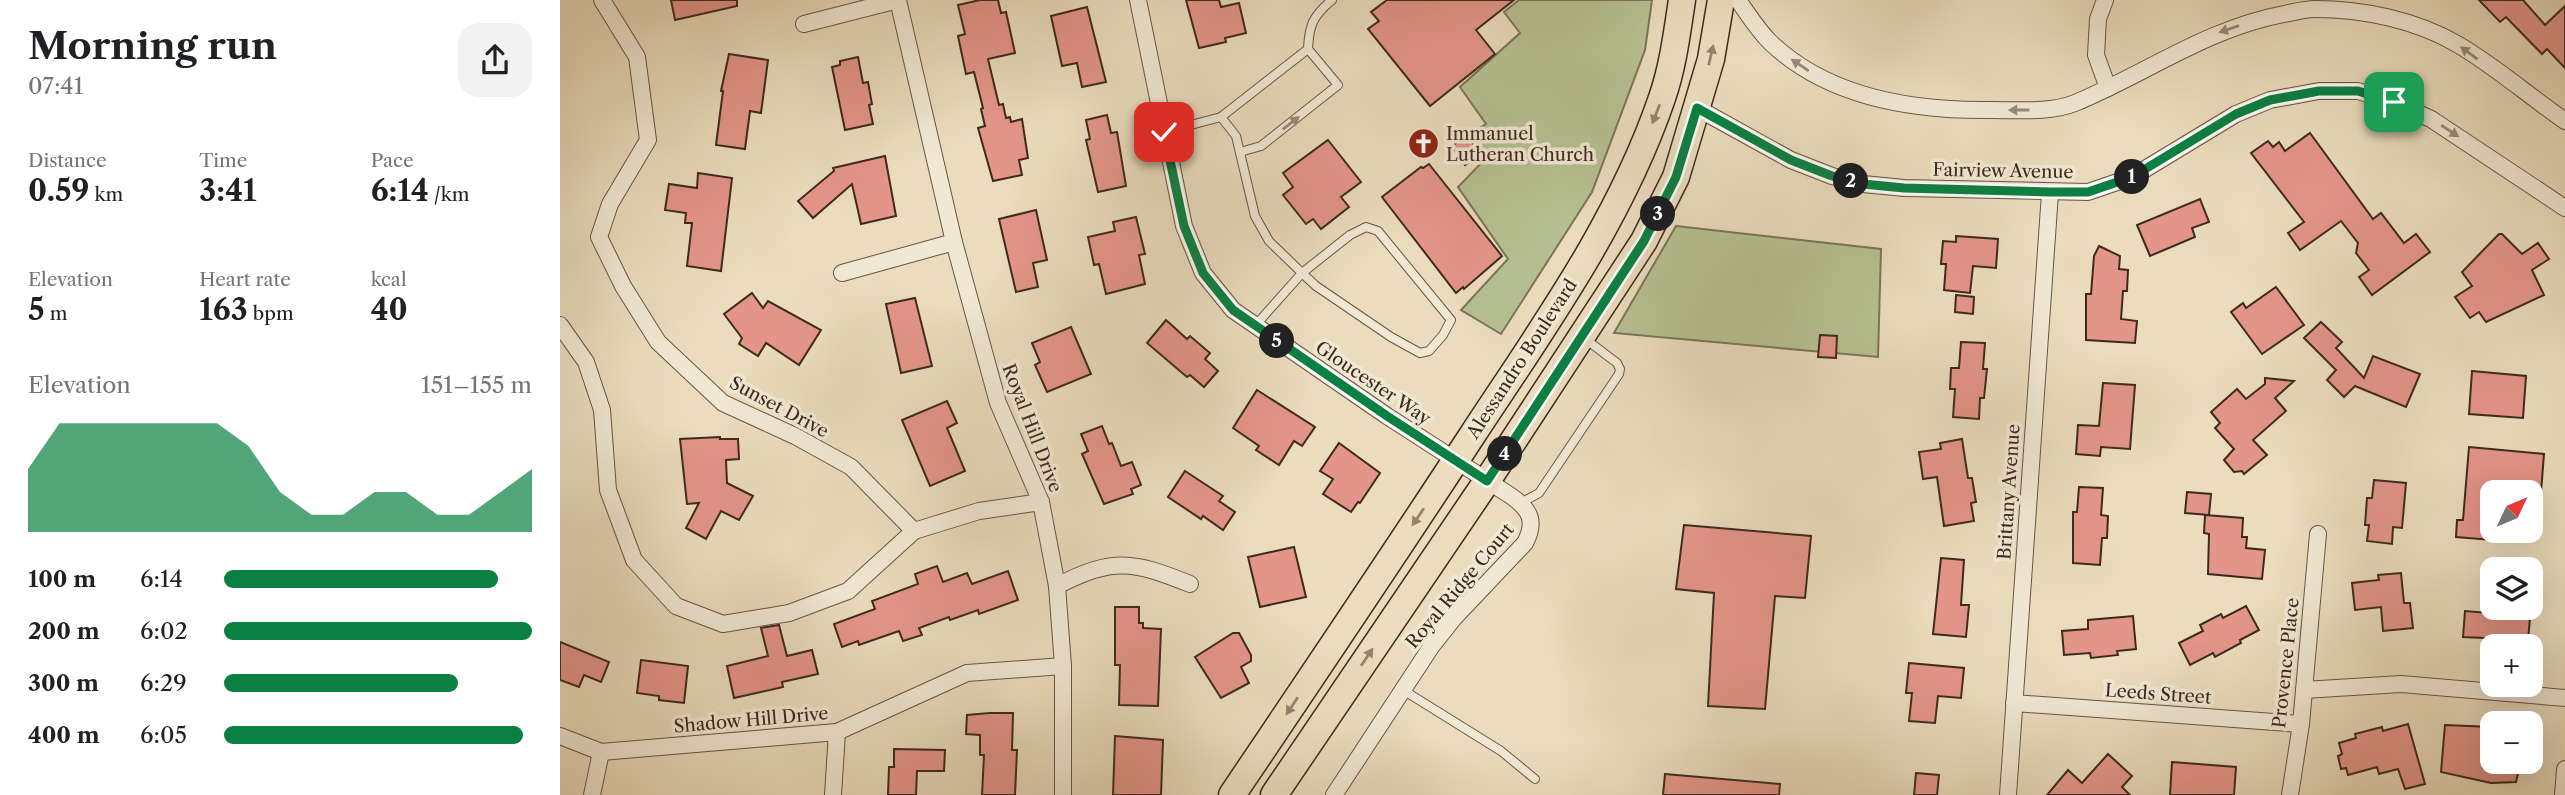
<!DOCTYPE html>
<meta charset="utf-8">
<style>
:root{--surface:#fff;--page:#f2f2f2;--text:#202124;--muted:#757577;--accent:#0b8043}
body{margin:0;font-family:"Libre Caslon Text",serif;background:var(--page);color:var(--text);height:100vh;display:flex;flex-direction:column;font-size:26px;white-space:nowrap}
*{box-sizing:border-box;margin:0}
p{font-size:23px;color:var(--muted)}
.icon{flex:none;width:38px;height:38px;fill:none;stroke:currentColor;stroke-width:2;stroke-linecap:round;stroke-linejoin:round}
.map{position:relative;flex:1;overflow:hidden}
.panel{display:flex;flex-direction:column;background:var(--surface);width:560px}
.panel>*{flex:none}
.needle{width:46px;rotate:46deg}
.fabs{position:absolute;left:1920px;top:480px;display:grid;gap:14px}
.fabs a{display:grid;place-items:center;width:63px;height:63px;border-radius:14px;background:var(--surface);box-shadow:0 7px 28px #0002;font-size:35px}
.pin{position:absolute;display:grid;place-items:center;width:60px;height:60px;color:#fff;margin:-30px;border-radius:14px;box-shadow:0 4px 10px #0006}
.km{position:absolute;width:35px;height:35px;margin:-18px;border-radius:50%;background:#222;color:#fff;font-size:19px;line-height:35px;text-align:center}
.round{display:grid;place-items:center;flex:none;width:74px;height:74px;border-radius:21px;background:var(--page)}
.summary{display:flex;align-items:center;justify-content:space-between;height:119px;padding:0 28px}
h1{font-size:38px;font-weight:800;line-height:52px}
.stats{display:grid;grid-template-columns:repeat(3,1fr);gap:10px;height:119px;padding:7px 28px}
.stats div{display:grid;align-content:center}
.stats b{font-size:30px;font-weight:800}
.stats small{font-size:19px;font-weight:400}
.stats p{font-size:19px}
.chart{height:196px;padding:14px 28px}
.chart p{display:flex;justify-content:space-between}
.chart svg{width:100%;height:126px;margin-top:7px;fill:var(--accent);opacity:.7}
ul{padding:0 28px;list-style:none;font-size:23px}
li{display:grid;grid-template-columns:112px 84px 1fr;align-items:center;height:52px}
li i{height:18px;border-radius:9px;background:var(--accent)}
main{display:flex;flex:1;min-height:0}
.map>svg:first-child{display:block}
.green{fill:#b6c092;stroke:#7a7558;stroke-width:2}
.building{fill:#e4958a;stroke:#3e2a1d;stroke-width:2}
.lines{fill:none;stroke-linecap:round;stroke-linejoin:round}
.lane-casing{stroke:#695645;stroke-width:10}
.street-casing{stroke:#695645;stroke-width:18}
.primary-casing{stroke:#3e2a1d;stroke-width:29}
.lane{stroke:#f1e8d4;stroke-width:8}
.street{stroke:#f1e8d4;stroke-width:16}
.primary{stroke:#eadcbd;stroke-width:26}
.oneway{fill:#988978}
.oneway2{fill:#94836d}
.route-casing{stroke:#fff;stroke-width:14}
.route{stroke:#0b8043;stroke-width:9}
.labels{text-anchor:middle;dominant-baseline:central;stroke-width:7;stroke-linejoin:round;paint-order:stroke}
.poi-label{font-size:18px;fill:#3e2a1d;stroke:#f1e8d4;text-anchor:start}
.street-label{font-size:18px;fill:#3e2a1d;stroke:#f1e8d4}
</style>
<main>
<section class="panel">
<div class="summary"><div><h1>Morning run</h1><p>07:41</p></div><a class="round"><svg class="icon" aria-label="share" viewBox="0 0 24 24"><path d="M12 15V3M7 8l5-5 5 5M5 13v7h14v-7"/></svg></a></div>
<div class="stats">
<div><p>Distance</p><b>0.59<small> km</small></b></div>
<div><p>Time</p><b>3:41</b></div>
<div><p>Pace</p><b>6:14<small> /km</small></b></div>
</div>
<div class="stats">
<div><p>Elevation</p><b>5<small> m</small></b></div>
<div><p>Heart rate</p><b>163<small> bpm</small></b></div>
<div><p>kcal</p><b>40</b></div>
</div>
<div class="chart"><p><span>Elevation</span>151–155 m</p>
<svg viewBox="0 0 160 44" preserveAspectRatio="none"><path d="M0 44V22L10 6L20 6L30 6L40 6L50 6L60 6L70 14L80 30L90 38L100 38L110 30L120 30L130 38L140 38L150 30L160 22V44z"/></svg>
</div>
<ul>
<li><b>100 m</b>6:14<i style="width:89%"></i></li>
<li><b>200 m</b>6:02<i style="width:100%"></i></li>
<li><b>300 m</b>6:29<i style="width:76%"></i></li>
<li><b>400 m</b>6:05<i style="width:97%"></i></li>
</ul>
</section>
<div class="map">
<svg width="2005" height="795" viewBox="0 0 2005 795">
<rect width="100%" height="100%" fill="#eadcbd"/>
<filter id="stains"><feTurbulence type="fractalNoise" baseFrequency=".00286" numOctaves="4"/><feColorMatrix values="0 0 0 0 .2 0 0 0 0 .09 0 0 0 0 .02 0 0 0 .5 -.17"/></filter>
<radialGradient id="worn" r=".72"><stop offset=".6" stop-color="#630" stop-opacity="0"/><stop offset="1" stop-color="#630" stop-opacity=".3"/></radialGradient>
<g class="green">
<path d="M959 0H1092L1085 50 1032 192 941 334 901 310 948 259 898 187 928 156 910 134 926 124 900 87 960 33 944 12Z"/>
<path d="M1116 226 1321 249 1318 357 1054 333Z"/>
</g>
<g class="building">
<path d="M111 0H177V6L115 20Z"/>
<path d="M420 0H438L441 13 446 12 455 53 428 59 439 105 443 104 446 118 450 117 451 122 462 119 468 158 459 160 462 175 433 181 418 128 425 126 421 109 423 108 414 72 406 74 398 36 405 34 398 5Z"/>
<path d="M626 0H659L661 7 679 3 686 33 665 38 666 42 639 48Z"/>
<path d="M827 0H954L916 30 935 54 870 106 808 29 819 21 811 12Z"/>
<path d="M1919 0H1963L1985 25 2005 6V68L1987 49 1982 54 1946 17 1940 22Z"/>
<path d="M527 7 546 82 522 87 517 63 502 66 491 16Z"/>
<path d="M169 54 208 60 201 113 190 111 185 149 156 145 163 91H161Z"/>
<path d="M298 57 303 83 308 82 312 104 309 105 313 124 285 130 272 67 280 65V61Z"/>
<path d="M547 115 551 133 557 132 566 186 538 192 526 140 530 139 526 120Z"/>
<path d="M1750 133 1813 219 1821 213 1844 243 1856 234 1870 252 1812 295 1799 277 1809 270 1796 253 1798 243 1781 221 1740 250 1728 233 1744 222 1691 153 1708 141 1713 147 1719 142 1725 151Z"/>
<path d="M907 135 920 154 905 165 892 146Z"/>
<path d="M768 140 801 182 781 197 789 207 761 229 753 219 746 224 723 195 733 187 723 173Z"/>
<path d="M325 156 336 216 301 224 292 184 253 218 238 201 274 171 273 168Z"/>
<path d="M869 164 942 256 904 289 903 287 896 293 822 197 861 167 863 168Z"/>
<path d="M138 173 172 178 161 271 127 266 132 223H125L126 213 105 210 109 184 137 188Z"/>
<path d="M1640 199 1649 222 1632 228 1635 237 1590 256 1577 225Z"/>
<path d="M476 210 487 260 473 263 478 287 456 292 439 219Z"/>
<path d="M576 217 585 254 579 255 585 284 546 294 539 264 534 265 528 237 555 231 553 222Z"/>
<path d="M1939 234H1942L1962 254 1978 243 1989 259 1972 270 1984 295 1926 322 1919 312 1910 318 1895 297 1912 286 1902 272Z"/>
<path d="M1396 236 1438 239 1436 268 1413 266 1410 293 1384 290 1386 264H1381L1383 241 1396 242Z"/>
<path d="M1539 246 1560 256 1559 269 1568 270 1567 291H1563L1561 319 1577 321 1575 343 1526 340V294H1531L1534 256Z"/>
<path d="M1716 287 1744 325 1702 354 1671 312 1683 303 1686 308Z"/>
<path d="M192 293 203 308 208 301 261 330 239 365 206 343 198 356 179 344 182 338 164 314Z"/>
<path d="M1396 295 1414 297 1413 314 1395 312Z"/>
<path d="M355 298 372 366 341 373 326 304Z"/>
<path d="M606 320 627 339 630 336 650 353 645 359 658 371 644 387 630 375 627 377 587 343Z"/>
<path d="M1761 322 1782 342 1776 348 1804 378 1813 356 1860 374 1846 407 1795 386 1784 397 1767 380 1776 370 1744 338Z"/>
<path d="M511 327 531 374 487 392 475 365 480 362 472 343Z"/>
<path d="M1260 335 1277 336 1276 358 1258 357Z"/>
<path d="M1401 342 1425 343 1423 369H1427L1424 398H1420L1419 419 1393 417 1395 389H1390L1391 368H1399Z"/>
<path d="M1912 371 1966 376 1963 418 1909 414Z"/>
<path d="M1705 378 1734 381 1715 398 1726 411 1693 440 1707 455 1684 474 1682 471 1674 472 1664 460 1674 449 1655 428 1660 423 1651 412 1677 389 1686 399 1705 384Z"/>
<path d="M1543 383 1575 385 1570 449 1541 447 1540 456 1516 454 1518 425 1539 426Z"/>
<path d="M697 390 755 427 742 446 734 441 719 465 696 450 699 446 673 428Z"/>
<path d="M387 401 397 423 387 428 405 471 370 486 342 420Z"/>
<path d="M542 426 549 444 552 443 561 466 572 462 581 485 571 489 573 494 544 504 522 454 528 451 521 434Z"/>
<path d="M160 437V439H178L179 459 166 460 167 483 193 496 179 520 161 511 146 539 126 528 139 503 127 504 120 439Z"/>
<path d="M1402 439 1408 478H1412L1416 502 1411 503 1414 521 1384 526 1377 477 1363 479 1359 452 1381 449 1380 443Z"/>
<path d="M779 443 820 473 800 503 798 502 791 512 763 494 773 479 760 471Z"/>
<path d="M1909 447 1984 454 1981 492H1932V540L1896 537 1897 520H1903Z"/>
<path d="M625 471 663 496 659 501 675 512 663 530 643 516 641 519 608 497Z"/>
<path d="M1814 480 1846 483 1842 528 1833 527 1832 544 1807 541 1809 525H1805L1807 498H1812Z"/>
<path d="M1519 487 1543 488 1541 515 1548 516 1547 538H1542L1540 565 1513 563V512H1517Z"/>
<path d="M1627 492 1651 494 1649 515 1625 513Z"/>
<path d="M1645 515 1683 518 1682 537H1687L1686 548 1705 550 1702 579 1648 574 1649 534 1644 533Z"/>
<path d="M1124 525 1251 536 1245 598 1215 596 1205 709 1148 706 1154 593 1116 589Z"/>
<path d="M734 547 746 597 700 607 688 557Z"/>
<path d="M1381 558 1404 560 1401 605H1409L1406 637 1373 634Z"/>
<path d="M377 566 383 582 407 573 412 584 448 571 458 600 419 614 418 610 390 620 389 617 359 628 362 635 343 641 339 631 299 645 298 641 282 647 274 624 315 609 312 601 358 584 355 574Z"/>
<path d="M1841 573 1844 603H1850L1853 628 1823 631 1821 607 1795 610 1792 583 1819 580 1818 575Z"/>
<path d="M1686 606 1699 630 1680 640 1681 643 1655 657 1653 653 1630 665 1619 643 1643 631 1640 625 1661 614 1663 618Z"/>
<path d="M555 607H579V623H583V628L601 629 598 706 559 705 560 665H555Z"/>
<path d="M1929 607H1971L1968 640 1903 637 1905 611 1929 613Z"/>
<path d="M1573 616 1576 649 1557 651 1558 655 1531 658 1530 653 1504 655 1502 631 1528 629V620Z"/>
<path d="M219 625 227 656 252 650 258 674 222 682 223 687 174 698 167 666 208 656 201 628Z"/>
<path d="M673 633H679L691 655V661L681 667 689 683 661 698 635 657Z"/>
<path d="M0 642 49 662 41 682 24 675 19 687 0 680Z"/>
<path d="M81 660 128 666 124 703 99 700V696L77 693Z"/>
<path d="M1349 663 1404 668 1401 698 1378 696 1375 723 1349 721 1352 693H1346Z"/>
<path d="M430 713H453L452 750H457L455 795H422L424 755H420V735L406 734 407 715Z"/>
<path d="M1848 724 1865 784 1845 789 1838 769 1819 774 1817 767 1788 775 1786 768 1781 769 1778 756 1782 754 1779 743 1796 738 1795 734 1822 727 1823 731Z"/>
<path d="M1885 725 1932 727V761H1961L1956 782 1931 783 1881 772Z"/>
<path d="M555 736 603 740 601 795H553Z"/>
<path d="M334 749 385 750 384 771H357L356 795H328L329 767H334Z"/>
<path d="M1548 754 1572 776 1562 787 1570 795H1487L1508 770 1522 783Z"/>
<path d="M1612 762 1676 767 1674 795H1610Z"/>
<path d="M1356 773 1379 775 1377 795H1354Z"/>
<path d="M1105 774 1220 784 1219 795H1103Z"/>
</g>
<g class="lines">
<defs>
<g id="lane">
<path d="M661 117 676 136 695 216 709 241 742 273 695 326"/>
<path d="M604 132 661 117 748 49"/>
<path d="M680 152 701 146 778 85 748 49C749 25 753 16 772 0"/>
<path d="M806 227 818 231 891 320 883 335 869 351 860 353 831 337 756 286 742 273 790 235Z"/>
<path d="M961 503 979 493 1059 374 1060 369 1057 363 1024 338"/>
<path d="M843 690 941 751 975 779"/>
</g>
<g id="street">
<path d="M42 0 77 57 88 140 50 204 39 237 63 286 98 342 163 403 235 436 291 467 354 531 419 511 481 502"/>
<path d="M338 0 394 242 438 403 481 502 497 586 503 666V795"/>
<path d="M578 0 624 226 643 273 673 310 827 416 951 496C971 510 976 522 965 543L894 618 871 647 774 795"/>
<path d="M1178 0C1188 14 1197 29 1210 42 1268 98 1353 111 1431 110 1458 110 1490 113 1515 103 1585 74 1648 28 1724 14 1734 12 1745 9 1755 9 1803 9 1856 20 1897 44 1935 66 1969 96 2005 121"/>
<path d="M1545 0 1538 19 1536 55 1548 88"/>
<path d="M244 24 338 0"/>
<path d="M1137 108 1231 160 1272 176 1303 184 1344 188 1528 192 1572 177 1676 114 1710 100 1759 91H1798L1834 102 1871 119 2005 208"/>
<path d="M282 273 394 242"/>
<path d="M0 325 26 362 42 410 48 490 74 560 116 606 163 624 229 613 288 591 354 531"/>
<path d="M497 586C553 557 573 561 630 584"/>
<path d="M1744 690 1841 684 2005 698"/>
<path d="M1454 703 1741 724"/>
<path d="M0 736 41 752 277 732 407 673 503 666"/>
<path d="M32 795 41 752"/>
<path d="M273 795 277 732"/>
<path d="M1448 795 1490 193"/>
<path d="M1730 795 1741 724 1758 534"/>
<path d="M2003 795 2005 769"/>
</g>
<g id="primary">
<path d="M672 795C753 675 834 555 913 434 984 326 1060 221 1102 98 1113 66 1117 33 1122 0"/>
<path d="M714 795 927 481 1084 241 1116 177 1151 59 1161 0"/>
</g>
</defs>
<use href="#lane" class="lane-casing"/>
<use href="#street" class="street-casing"/>
<use href="#primary" class="primary-casing"/>
<use href="#lane" class="lane"/>
<use href="#street" class="street"/>
<use href="#primary" class="primary"/>
</g>
<defs><path id="oneway-solid" d="M-6-.8H1V-3.2L6.5 0L1 3.2V.8H-6Z" transform="scale(1.75)"/></defs>
<g class="oneway">
<use href="#oneway-solid" transform="translate(1669 29) rotate(161)"/>
<use href="#oneway-solid" transform="translate(1909 53) rotate(-144)"/>
<use href="#oneway-solid" transform="translate(1240 65) rotate(-146)"/>
<use href="#oneway-solid" transform="translate(1459 110) rotate(180)"/>
<use href="#oneway-solid" transform="translate(731 123) rotate(-38)"/>
<use href="#oneway-solid" transform="translate(1890 131) rotate(34)"/>
</g>
<g class="oneway2">
<use href="#oneway-solid" transform="translate(1151 55) rotate(-77)"/>
<use href="#oneway-solid" transform="translate(1096 114) rotate(111)"/>
<use href="#oneway-solid" transform="translate(858 517) rotate(124)"/>
<use href="#oneway-solid" transform="translate(807 657) rotate(-56)"/>
<use href="#oneway-solid" transform="translate(732 706) rotate(124)"/>
</g>
<g class="lines">
<defs>
<path id="route" d="M604 132 624 226 643 273 673 310 827 416 927 481 1084 241 1116 177 1137 108 1231 160 1272 176 1303 184 1344 188 1490 192H1528L1572 177 1676 114 1710 100 1759 91H1798L1834 102"/>
</defs>
<use href="#route" class="route-casing"/>
<use href="#route" class="route"/>
</g>
<defs>
<symbol id="church-disc" viewBox="-11 -11 22 22"><circle r="9.5" fill="#8f2418" stroke="#f1e8d4"/><path d="M-1.2-6h2.4v3.5h3.3v2.4h-3.3V6h-2.4V-.1h-3.3v-2.4h3.3Z" fill="#fff"/></symbol>
</defs>
<g fill-rule="evenodd">
<use href="#church-disc" x="846" y="126" width="35" height="35"/>
</g>
<g class="labels">
<g class="poi-label">
<text x="886" y="134">Immanuel<tspan x="886" dy="21">Lutheran Church</tspan></text>
</g>
<g class="street-label">
<text transform="translate(1443 171) rotate(1)">Fairview Avenue</text>
<text transform="translate(962 359) rotate(-57)">Alessandro Boulevard</text>
<text transform="translate(813 383) rotate(34)">Gloucester Way</text>
<text transform="translate(219 407) rotate(28)">Sunset Drive</text>
<text transform="translate(472 428) rotate(69)">Royal Hill Drive</text>
<text transform="translate(1449 492) rotate(-86)">Brittany Avenue</text>
<text transform="translate(900 586) rotate(-50)">Royal Ridge Court</text>
<text transform="translate(1726 663) rotate(-84)">Provence Place</text>
<text transform="translate(1598 694) rotate(4)">Leeds Street</text>
<text transform="translate(191 720) rotate(-5)">Shadow Hill Drive</text>
</g>
</g>
<rect width="100%" height="100%" filter="url(#stains)"/>
<rect width="100%" height="100%" fill="url(#worn)"/>
</svg>
<div class="fabs">
<a><svg class="needle" viewBox="-14 -14 28 28"><path d="M0-13l5 13h-10z" fill="#e53935"/><path d="M0 13l5-13h-10z" fill="#757577"/></svg></a>
<a><svg class="icon" aria-label="layers" viewBox="0 0 24 24"><path d="M12 4l9 5-9 5-9-5zM3 14l9 5 9-5"/></svg></a>
<a>+</a>
<a>−</a>
</div>
<div class="pin" style="left:1834px;top:102px;background:#1e9e55"><svg class="icon" aria-label="arrive" viewBox="0 0 24 24"><path d="M6 21V4h12l-3 4 3 4H6"/></svg></div>
<div class="pin" style="left:604px;top:132px;background:#d93025"><svg class="icon" aria-label="check" viewBox="0 0 24 24"><path d="M5 12l5 5 9-10"/></svg></div>
<b class="km" style="left:1572px;top:177px">1</b>
<b class="km" style="left:1291px;top:181px">2</b>
<b class="km" style="left:1098px;top:214px">3</b>
<b class="km" style="left:945px;top:454px">4</b>
<b class="km" style="left:717px;top:341px">5</b>
</div>
</main>
